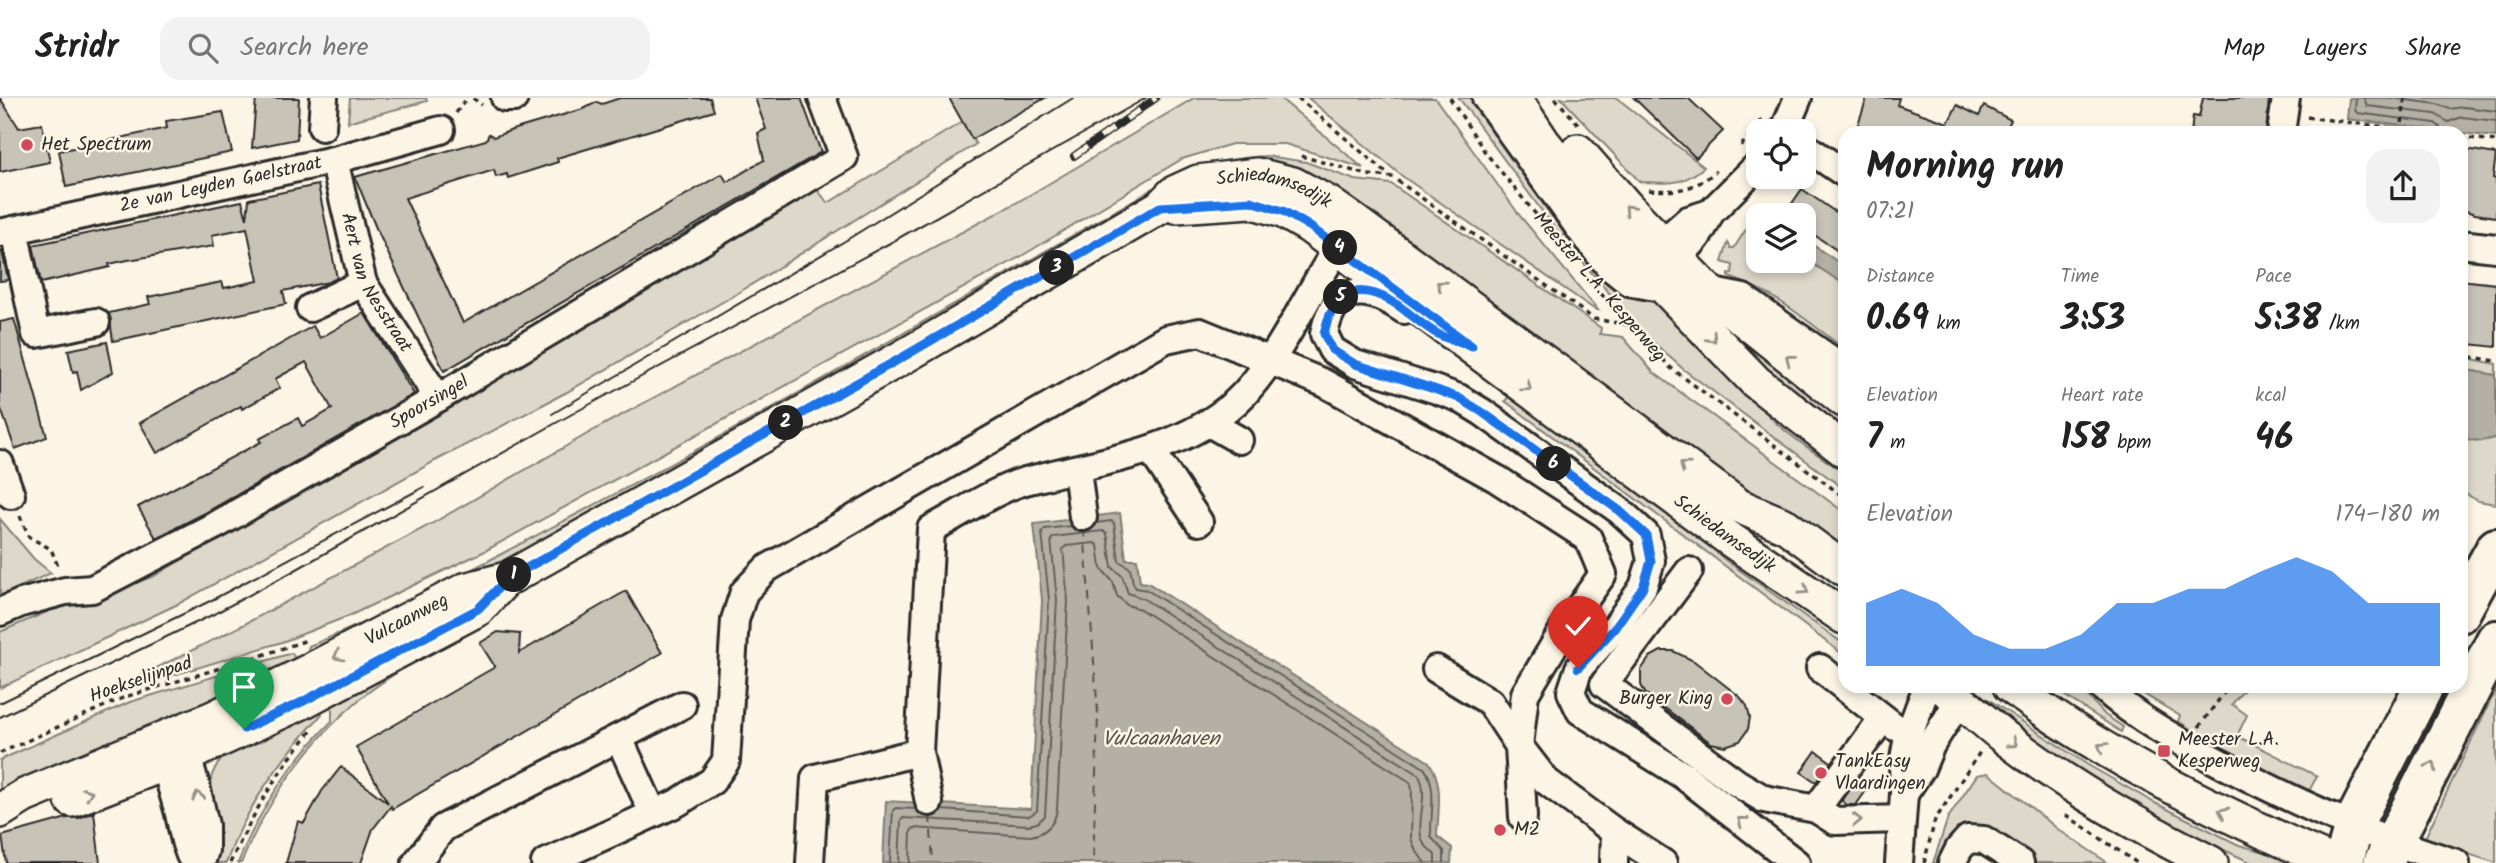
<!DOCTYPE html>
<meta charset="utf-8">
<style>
:root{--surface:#fff;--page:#f2f2f2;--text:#222;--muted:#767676;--line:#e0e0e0;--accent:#1a73e8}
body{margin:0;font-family:Kalam,sans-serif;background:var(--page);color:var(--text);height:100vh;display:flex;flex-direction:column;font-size:26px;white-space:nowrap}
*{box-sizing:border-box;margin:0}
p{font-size:23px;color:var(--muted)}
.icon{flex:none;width:38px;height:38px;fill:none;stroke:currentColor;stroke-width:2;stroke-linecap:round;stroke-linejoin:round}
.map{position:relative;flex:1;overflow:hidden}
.details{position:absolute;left:1838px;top:28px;width:630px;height:567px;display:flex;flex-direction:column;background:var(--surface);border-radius:21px;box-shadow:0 4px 10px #0003}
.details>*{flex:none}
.fabs{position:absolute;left:1746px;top:21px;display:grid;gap:14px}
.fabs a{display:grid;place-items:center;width:70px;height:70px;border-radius:14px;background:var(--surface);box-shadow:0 4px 10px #0003;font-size:35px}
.pin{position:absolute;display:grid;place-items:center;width:60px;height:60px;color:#fff;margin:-72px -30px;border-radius:50% 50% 50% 0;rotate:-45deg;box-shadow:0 0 7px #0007}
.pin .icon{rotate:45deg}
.km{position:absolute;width:35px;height:35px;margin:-18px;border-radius:50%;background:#222;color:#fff;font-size:19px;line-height:35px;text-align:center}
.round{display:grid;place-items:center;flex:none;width:74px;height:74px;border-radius:21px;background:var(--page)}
.headline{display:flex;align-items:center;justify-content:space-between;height:119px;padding:0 28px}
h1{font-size:38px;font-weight:700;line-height:52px}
.metrics{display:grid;grid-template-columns:repeat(3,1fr);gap:10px;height:119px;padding:7px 28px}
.metrics div{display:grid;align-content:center}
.metrics b{font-size:35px;font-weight:700}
.metrics small{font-size:19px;font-weight:400}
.metrics p{font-size:19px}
.chart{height:196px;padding:14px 28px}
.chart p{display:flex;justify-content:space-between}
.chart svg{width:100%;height:126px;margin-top:7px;fill:var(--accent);opacity:.7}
header{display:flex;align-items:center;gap:42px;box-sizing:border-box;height:98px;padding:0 35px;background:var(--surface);border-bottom:2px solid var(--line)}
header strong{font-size:33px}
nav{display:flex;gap:38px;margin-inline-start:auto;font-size:24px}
.search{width:490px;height:63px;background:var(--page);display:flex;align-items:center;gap:18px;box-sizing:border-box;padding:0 24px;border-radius:21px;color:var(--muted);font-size:26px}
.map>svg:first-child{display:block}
.green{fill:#ded8ca;stroke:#84827a;stroke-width:2}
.water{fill:#b4b0a5;stroke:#7d7b74;stroke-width:2}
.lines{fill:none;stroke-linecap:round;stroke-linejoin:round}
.shore{stroke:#62605c;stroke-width:2}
.ferry{stroke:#545350;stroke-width:2;stroke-dasharray:9 7;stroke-linecap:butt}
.building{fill:#c8c3b7;stroke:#2b2b2b;stroke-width:2}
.minor-casing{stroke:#2b2b2b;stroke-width:32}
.major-casing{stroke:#2b2b2b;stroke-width:38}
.highway-casing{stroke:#2b2b2b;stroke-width:44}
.path{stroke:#2b2b2b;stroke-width:3.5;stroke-dasharray:5 5;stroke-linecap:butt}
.minor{stroke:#fcf5e5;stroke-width:26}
.major{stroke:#fcf5e5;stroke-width:33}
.highway{stroke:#fcf5e5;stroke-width:38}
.tram{stroke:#2b2b2b;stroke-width:2}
.rail-casing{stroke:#2b2b2b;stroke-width:8}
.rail{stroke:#fcf5e5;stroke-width:5;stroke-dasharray:16;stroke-linecap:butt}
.oneway{stroke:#949088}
.route-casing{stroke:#fff;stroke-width:14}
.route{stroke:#1a73e8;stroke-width:9}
.poi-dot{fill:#d1495b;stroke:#fcf5e5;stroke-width:2.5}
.labels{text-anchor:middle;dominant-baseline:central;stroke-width:5;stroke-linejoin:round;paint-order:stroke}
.poi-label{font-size:19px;fill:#2b2b2b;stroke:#fcf5e5;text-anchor:start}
.street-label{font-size:19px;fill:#2b2b2b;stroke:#fcf5e5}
.water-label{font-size:21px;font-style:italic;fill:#545350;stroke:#fcf5e5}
</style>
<header>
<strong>Stridr</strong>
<div class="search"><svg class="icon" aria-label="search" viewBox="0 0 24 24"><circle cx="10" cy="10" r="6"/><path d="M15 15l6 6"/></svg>Search here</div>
<nav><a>Map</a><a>Layers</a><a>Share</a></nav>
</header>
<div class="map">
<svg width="2496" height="765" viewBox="0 0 2496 765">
<rect width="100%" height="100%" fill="#fcf5e5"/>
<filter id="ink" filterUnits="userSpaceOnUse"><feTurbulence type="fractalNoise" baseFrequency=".0143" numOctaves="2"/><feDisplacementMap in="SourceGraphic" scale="14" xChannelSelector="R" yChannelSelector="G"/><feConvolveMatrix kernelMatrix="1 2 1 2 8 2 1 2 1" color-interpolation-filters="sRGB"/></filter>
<g filter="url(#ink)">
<g class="green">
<path d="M350 0H426L427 3 348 24Z"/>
<path d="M1194 0H1280L1363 70 1285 46H1232L1182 61 1020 159 483 454 351 517 282 544 92 602 241 528 433 425 601 328 1016 105Z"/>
<path d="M1308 0H1435L1520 118 1598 212 1594 211 1402 78Z"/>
<path d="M1459 0H1474L1571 131 1561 139Z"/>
<path d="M1561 0H1617L1704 69C1682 88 1668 85 1640 84Z"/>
<path d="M962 24 976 46 738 195 567 294 435 363 178 506 0 590V534L49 513 88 502 154 478 812 85 828 105Z"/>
<path d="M1267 58 1306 64 1355 82 1391 86 1601 230 1600 236 1623 239 1653 274 1844 414V456L1788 414 1717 375 1259 73 451 493 310 562 307 555 309 548C402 510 490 462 579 415 778 310 973 195 1168 82 1203 66 1229 60 1267 58Z"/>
<path d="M1759 120V163H1804V160L1844 186V251C1808 223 1773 193 1729 179V176H1732L1733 167 1722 164 1728 145 1731 150H1734L1745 133Z"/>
<path d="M1581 146 1642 199C1695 212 1734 282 1771 320 1792 341 1821 358 1844 375V391L1683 271 1645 237 1572 152Z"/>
<path d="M1702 204 1844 317V334L1763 274Z"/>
<path d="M2472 261 2496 266V277L2461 271 2460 262Z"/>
<path d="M1511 296 1687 425 1724 461 1844 546V557L1505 303Z"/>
<path d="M2461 338 2465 340 2496 339V406L2478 403 2461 393Z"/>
<path d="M0 421 34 461 51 475 0 498Z"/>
<path d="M292 555 299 568 0 701V662L130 604Z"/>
<path d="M424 557C403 571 380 584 361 600 308 645 268 701 241 765H238C259 712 291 664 332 623V605Z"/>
<path d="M2054 588H2079L2105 617 2123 629 2121 634 2056 592Z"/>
<path d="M2123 588H2247L2232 606 2247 617 2237 638 2317 678 2307 697 2195 639 2194 633 2178 623 2180 618 2132 589 2130 593Z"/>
<path d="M2496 591V765L2424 742Z"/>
<path d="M1988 601 2088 667 2153 704 2239 747 2306 765H2252L2179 731 2088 677 1985 607Z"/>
<path d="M316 604 322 616C281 661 247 707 226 765H213C213 752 215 739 214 727 214 714 210 701 210 689 210 647 283 621 316 604Z"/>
<path d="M1988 675 2059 732 2108 765H2030L1983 733 1945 765H1933L1948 720 1977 677Z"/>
</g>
<g class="water">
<path d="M2349 0H2496V39L2347 21Z"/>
<path d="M1804 141 1844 168V186L1804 160Z"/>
<path d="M2461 271 2496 277V339C2484 344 2472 344 2461 338Z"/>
<path d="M1120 415 1126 461H1137L1140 484 1148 485 1429 664C1444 684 1438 714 1437 738L1452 750 1451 765H883L886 703 1031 711 1042 502 1034 426Z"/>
</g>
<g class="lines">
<g class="shore">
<path d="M2356 0 2355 12 2357 15 2435 25 2440 29 2441 35"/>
<path d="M2364 0 2367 8 2435 16 2448 24 2462 19 2496 23"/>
<path d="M2391 0 2437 6 2450 11 2464 9 2496 13"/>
<path d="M1097 425 1111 423 1114 425 1119 463 1130 470 1133 485 1136 490 1147 492 1424 670C1438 687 1430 718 1431 739L1444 753V765"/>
<path d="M941 712 1029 718 1037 713 1049 502 1042 434 1045 431 1071 428"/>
<path d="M890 765 893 712 896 710 916 711"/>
<path d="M899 765 901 723 903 720 1029 727 1037 725 1045 718 1057 502 1051 442 1054 439 1103 433 1107 435 1112 469 1122 478 1128 495 1144 501 1418 676C1431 696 1414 725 1423 744 1426 749 1431 753 1435 757V765"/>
<path d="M910 765 911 733 914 730 1031 738C1046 735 1055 726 1057 711L1068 503 1063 451 1066 448 1094 445 1098 447 1101 470 1113 484 1117 498 1127 507 1140 511 1410 684 1412 691 1411 740 1415 751 1425 765"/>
</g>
<g class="ferry">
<path d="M1084 431 1098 616 1093 765"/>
<path d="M930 717 933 765"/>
</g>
</g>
<g class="building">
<path d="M0 0 19 30 42 26 50 64 0 74Z"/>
<path d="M256 0H299L297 41 252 50Z"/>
<path d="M620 0H710L714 13 557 60 558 64 508 80 507 76 496 79 494 72 405 100 463 225 722 76 727 84 764 62 758 35 766 31 755 0H801L821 54 444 273 376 130 355 79 486 42 489 36 494 39 512 32 583 11 597 4 602 6Z"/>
<path d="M949 0H1045L972 41Z"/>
<path d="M1634 0H1688L1723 33 1696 60Z"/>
<path d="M1867 0H1899L1897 7 1948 25 1957 7 1979 18 1984 8 2011 22 2006 32 2012 35H1855Z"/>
<path d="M2203 0H2269L2266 35H2191L2193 18 2199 19Z"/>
<path d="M223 14 232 54 66 89 59 53 167 30 166 23Z"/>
<path d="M2460 50 2496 56 2493 80 2496 81V119L2475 116 2460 111Z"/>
<path d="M318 87 337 180 329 184 283 193 286 206 113 243 109 215 150 206 148 199 222 184 224 190 258 183 247 130 212 137 214 148 128 162 109 166 110 169 41 185 33 147 242 103 247 121 249 101Z"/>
<path d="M1802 91 1844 120V157L1804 130V117H1784Z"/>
<path d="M2 153 8 182 0 183V154Z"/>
<path d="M2460 182 2496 186V249L2460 245 2463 220H2460Z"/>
<path d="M364 215 414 296 203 416 156 440 138 409 261 344 259 341 298 320 302 328 332 311 306 264 275 281 280 290 242 311 241 308 157 355 140 325 313 228 320 240Z"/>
<path d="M14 221 47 339 15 351 0 308V224Z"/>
<path d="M107 244 113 274 81 292 77 273 73 274 68 252Z"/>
<path d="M626 493 662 555 392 711 391 708 373 731 361 765H286L298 723 304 725 322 693 341 669 388 705 356 649 495 569 480 545 498 534 520 536 519 555Z"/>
<path d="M1661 553H1673L1694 563 1740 599 1747 608 1750 619 1748 631 1740 643 1725 648 1711 645 1645 595 1641 587V572L1650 559Z"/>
<path d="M1816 653 1831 664 1816 684 1801 674Z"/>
<path d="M1857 682 1868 690 1856 707H1847L1842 703Z"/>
<path d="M94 714 100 765H6L2 738 67 720H79Z"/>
</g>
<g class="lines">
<defs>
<g id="minor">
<path d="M505 0H514"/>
<path d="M1486 0 1584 137 1609 168 1629 184 1666 191 1708 193 1743 200 1844 271"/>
<path d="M322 29 324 0"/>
<path d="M1784 33 1798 0"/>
<path d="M2281 35 2286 0"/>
<path d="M1804 48 1844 75"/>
<path id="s1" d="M334 62 363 185 438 300"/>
<path d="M14 132 36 236 96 224"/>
<path id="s2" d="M0 135 334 62 441 32"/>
<path d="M2460 146 2496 150"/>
<path d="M1654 161 1662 145 1688 122 1710 115 1759 66"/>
<path d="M1660 167C1686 155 1700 141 1710 115"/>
<path d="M310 210 363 185"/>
<path d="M1404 212C1366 186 1334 185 1324 236L1332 252 1355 266 1434 291 1459 300 1482 314 1620 413 1646 437 1651 463 1643 489 1614 531 1579 570 1571 594 1580 613 1684 678 1796 765"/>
<path d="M1209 325 1239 342"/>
<path d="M1151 352 1199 424"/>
<path d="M0 366 11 397"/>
<path d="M1077 371 1083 419"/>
<path d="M1689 473 1604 586 1737 685 1764 701 1816 711 1835 723 1901 721"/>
<path id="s3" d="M0 514 21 505 65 493 92 491 218 426 438 300 844 59 822 0"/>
<path d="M1820 570 1895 629"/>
<path d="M1436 571 1490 604 1519 648 1523 719"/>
<path d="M2101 588C2138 622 2182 645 2226 668 2303 708 2373 739 2456 765"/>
<path d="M619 640 653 715"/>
<path d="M174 646 187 657 196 688 205 727V752L201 765"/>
<path d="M165 647C164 670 172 689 178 712 183 731 184 748 194 765"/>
<path d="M919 654 929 704"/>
<path d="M1904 696 1921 671 1931 647 1960 601"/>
<path d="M1816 711 1883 620"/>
<path d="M1614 764 1615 734"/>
<path d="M416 765 443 730 682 607"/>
<path d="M545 765 677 705 712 683 726 663 735 522 744 494 766 471 1166 241 1200 234 1324 285 1497 381 1588 440 1603 476 1562 534 1525 596 1519 648 1546 683 1615 734 1663 765"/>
<path d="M810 765 815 680 919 654 931 431C958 417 988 396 1016 386 1029 381 1044 379 1057 375 1123 359 1196 347 1245 295 1288 247 1311 186 1348 134"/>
<path d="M1899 765 1904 696 1903 666 1908 639 1927 588"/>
<path d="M1952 765 1959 751 1968 741 1984 742 2020 765"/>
</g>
<g id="major">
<path d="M1514 0 1543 44 1606 122 1666 191 1756 284 1844 352"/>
<path d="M1578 53 1627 109 1708 193 1844 302"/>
<path id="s4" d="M1176 108 1251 103 1283 113 1309 128 1728 440 1844 519"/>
<path d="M1941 588C1963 604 1983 622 2004 639 2067 688 2139 729 2211 765"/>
<path d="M2010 588C2110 662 2221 716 2334 765"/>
<path d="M72 702 187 657 302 604 478 511 505 482"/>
<path id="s5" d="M0 713 24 698 213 620 311 572 465 492 507 481 903 259 1160 109 1174 95 1198 84 1257 77 1293 86 1328 105 1355 124 1739 408 1786 428 1844 471"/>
</g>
<g id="highway">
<path d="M2460 515 2496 450"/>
<path d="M2343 765 2356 721 2424 588"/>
<path d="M2383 765 2496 542"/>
</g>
</defs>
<use href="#minor" class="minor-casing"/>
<use href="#major" class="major-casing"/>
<use href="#highway" class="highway-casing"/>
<g class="path">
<path d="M473 0 482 7"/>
<path d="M1298 0 1390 78"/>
<path d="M1450 0 1485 54 1556 141"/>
<path d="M1555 0 1579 27"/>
<path d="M456 15 467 0"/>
<path d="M2307 19 2431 35"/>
<path d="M2401 35 2405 0"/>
<path d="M2460 39 2496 43"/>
<path d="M1741 48 1762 21"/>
<path d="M1301 58 1368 77 1392 79 1594 221 1629 227"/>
<path d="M1649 92C1676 94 1695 92 1716 73"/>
<path d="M1594 188 1671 270 1844 399"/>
<path d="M2460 257 2496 263"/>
<path d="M20 418 29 439 51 451 59 471"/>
<path d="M2199 629 2229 588"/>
<path d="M0 655 125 599 260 558 307 542"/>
<path d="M2066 717 2137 765"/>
<path d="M230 765C253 716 278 671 314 630"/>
<path d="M1924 765 1935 722 1980 654"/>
</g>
<use href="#minor" class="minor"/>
<use href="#major" class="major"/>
<use href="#highway" class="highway"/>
<g class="tram">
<path d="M552 316 845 143 1073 0"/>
<path d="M0 605 210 503 424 389"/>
<path d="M0 619 214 516 290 475 572 316 890 145 1146 0"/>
</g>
<defs>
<path id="rail" d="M1074 58 1156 0"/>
</defs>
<use href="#rail" class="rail-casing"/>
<use href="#rail" class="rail"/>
</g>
<defs><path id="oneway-chevron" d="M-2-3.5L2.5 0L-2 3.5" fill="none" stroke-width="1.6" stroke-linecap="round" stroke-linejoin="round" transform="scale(1.75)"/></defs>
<g class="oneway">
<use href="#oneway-chevron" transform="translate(1629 111) rotate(-133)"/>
<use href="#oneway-chevron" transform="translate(1441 187) rotate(-144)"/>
<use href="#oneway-chevron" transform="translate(1712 240) rotate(47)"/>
<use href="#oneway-chevron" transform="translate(1790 261) rotate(-142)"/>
<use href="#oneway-chevron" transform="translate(1527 289) rotate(37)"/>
<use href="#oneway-chevron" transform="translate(1684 368) rotate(-144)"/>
<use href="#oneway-chevron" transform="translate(1804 492) rotate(34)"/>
<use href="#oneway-chevron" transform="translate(338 558) rotate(153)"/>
<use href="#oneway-chevron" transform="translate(2013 645) rotate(35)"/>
<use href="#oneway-chevron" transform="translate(2102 649) rotate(-149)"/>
<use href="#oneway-chevron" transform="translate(2432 668) rotate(-63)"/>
<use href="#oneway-chevron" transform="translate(88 695) rotate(-21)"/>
<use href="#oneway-chevron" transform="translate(198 698) rotate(-102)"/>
<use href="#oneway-chevron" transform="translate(2223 714) rotate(-154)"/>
<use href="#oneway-chevron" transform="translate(1857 722) rotate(-2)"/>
<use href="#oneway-chevron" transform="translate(1742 723) rotate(-142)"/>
</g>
</g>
<g class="lines" filter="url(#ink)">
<defs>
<path id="route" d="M244 631 302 604 478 511 507 481 903 259 1160 109 1251 103 1283 113 1309 128 1472 248C1461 244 1447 242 1436 235 1420 226 1407 212 1391 203 1354 182 1332 197 1324 236L1332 252 1355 266 1434 291 1459 300 1482 314 1620 413 1646 437 1651 463 1643 489 1614 531 1578 570"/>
</defs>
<use href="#route" class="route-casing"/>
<use href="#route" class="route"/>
</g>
<g class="poi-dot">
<circle cx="27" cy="47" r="7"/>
<circle cx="1727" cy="601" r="7"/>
<rect x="2157" y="646" width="14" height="14" rx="3.5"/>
<circle cx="1821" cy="675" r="7"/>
<circle cx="1500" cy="732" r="7"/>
</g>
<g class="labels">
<g class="poi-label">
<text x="41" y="47">Het Spectrum</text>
<text x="1713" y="601" text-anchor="end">Burger King</text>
<text x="2178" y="642">Meester L.A.<tspan x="2178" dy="22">Kesperweg</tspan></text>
<text x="1835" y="664">TankEasy<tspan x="1835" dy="22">Vlaardingen</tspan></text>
<text x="1514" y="732">M2</text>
</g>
<g class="street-label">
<text stroke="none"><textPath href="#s2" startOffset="226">2e van Leyden Gaelstraat</textPath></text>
<text stroke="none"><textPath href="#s5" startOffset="1435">Schiedamsedijk</textPath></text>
<text stroke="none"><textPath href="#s1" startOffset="131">Aert van Nesstraat</textPath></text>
<text transform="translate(1599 189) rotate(49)">Meester L.A. Kesperweg</text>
<text stroke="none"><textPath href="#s3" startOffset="481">Spoorsingel</textPath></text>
<text stroke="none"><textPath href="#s4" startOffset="656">Schiedamsedijk</textPath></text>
<text stroke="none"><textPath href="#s5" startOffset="450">Vulcaanweg</textPath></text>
<text transform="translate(141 582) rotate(-19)">Hoekselijnpad</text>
</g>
<g class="water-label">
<text x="1161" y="641">Vulcaanhaven</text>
</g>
</g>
</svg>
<div class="fabs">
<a><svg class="icon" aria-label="locate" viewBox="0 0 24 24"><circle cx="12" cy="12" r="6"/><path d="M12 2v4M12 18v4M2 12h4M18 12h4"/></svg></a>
<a><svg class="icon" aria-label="layers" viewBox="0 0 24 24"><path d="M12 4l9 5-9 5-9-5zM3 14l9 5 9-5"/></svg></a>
</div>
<div class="pin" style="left:244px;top:631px;background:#1e9e55"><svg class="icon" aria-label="arrive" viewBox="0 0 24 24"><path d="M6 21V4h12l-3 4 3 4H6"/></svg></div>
<div class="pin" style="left:1578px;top:570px;background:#d93025"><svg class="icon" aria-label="check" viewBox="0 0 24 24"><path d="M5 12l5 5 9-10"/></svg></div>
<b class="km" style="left:514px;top:477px">1</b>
<b class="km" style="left:786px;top:325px">2</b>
<b class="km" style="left:1057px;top:170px">3</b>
<b class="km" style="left:1340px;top:150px">4</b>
<b class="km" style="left:1341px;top:199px">5</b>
<b class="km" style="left:1554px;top:366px">6</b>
<section class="details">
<div class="headline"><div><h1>Morning run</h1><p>07:21</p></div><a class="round"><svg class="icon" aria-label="share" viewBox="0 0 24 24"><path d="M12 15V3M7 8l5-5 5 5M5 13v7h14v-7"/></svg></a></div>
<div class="metrics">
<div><p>Distance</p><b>0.69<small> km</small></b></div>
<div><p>Time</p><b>3:53</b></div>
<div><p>Pace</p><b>5:38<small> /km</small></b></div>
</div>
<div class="metrics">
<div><p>Elevation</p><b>7<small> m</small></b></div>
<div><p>Heart rate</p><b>158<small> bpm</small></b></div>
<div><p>kcal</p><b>46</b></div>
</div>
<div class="chart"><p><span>Elevation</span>174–180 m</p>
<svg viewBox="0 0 160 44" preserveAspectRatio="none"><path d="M0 44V22L10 17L20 22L30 33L40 38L50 38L60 33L70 22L80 22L90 17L100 17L110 11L120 6L130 11L140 22L150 22L160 22V44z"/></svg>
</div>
</section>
</div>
